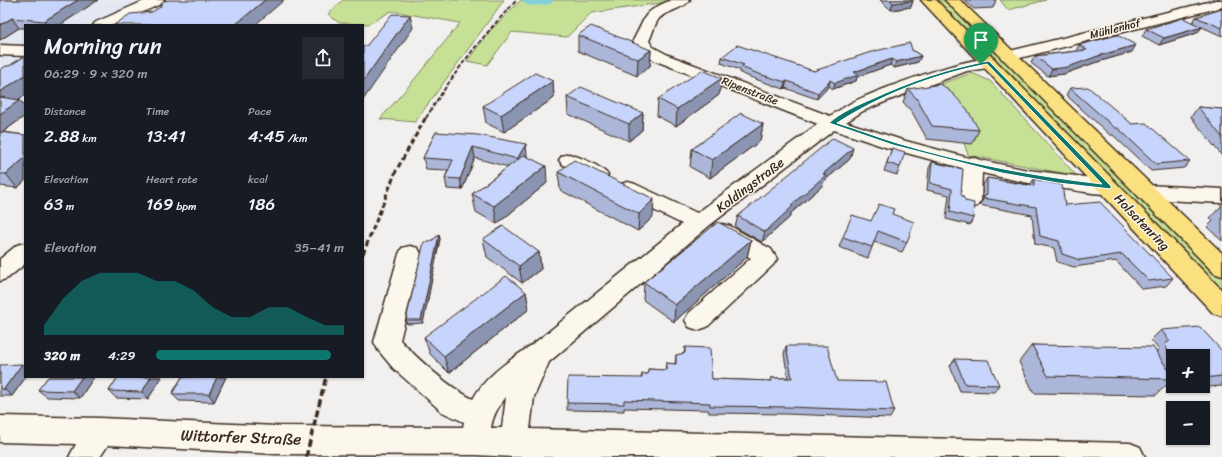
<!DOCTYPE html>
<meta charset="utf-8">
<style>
:root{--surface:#171b24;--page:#242831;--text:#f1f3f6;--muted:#9ea1a6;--accent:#0f766e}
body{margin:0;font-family:Sriracha,sans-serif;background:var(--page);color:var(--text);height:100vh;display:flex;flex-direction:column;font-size:15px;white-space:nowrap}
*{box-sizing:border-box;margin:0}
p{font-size:13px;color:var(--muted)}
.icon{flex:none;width:22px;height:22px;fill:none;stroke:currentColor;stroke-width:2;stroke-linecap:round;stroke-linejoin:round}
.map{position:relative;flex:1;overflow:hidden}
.drawer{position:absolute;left:24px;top:24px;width:340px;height:354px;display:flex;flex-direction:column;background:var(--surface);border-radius:0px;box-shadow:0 1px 3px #0004}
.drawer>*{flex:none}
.buttons{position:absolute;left:1166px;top:349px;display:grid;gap:8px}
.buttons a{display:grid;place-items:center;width:44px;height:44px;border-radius:0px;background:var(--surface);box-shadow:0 1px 3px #0004;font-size:20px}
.pin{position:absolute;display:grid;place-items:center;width:34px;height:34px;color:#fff;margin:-41px -17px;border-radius:50% 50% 50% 0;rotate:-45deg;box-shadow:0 0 4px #0007}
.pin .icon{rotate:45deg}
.round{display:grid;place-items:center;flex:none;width:42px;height:42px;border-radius:0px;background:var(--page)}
.headline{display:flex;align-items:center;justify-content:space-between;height:68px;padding:0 20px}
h1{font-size:22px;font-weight:600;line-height:30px}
.stats{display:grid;grid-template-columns:repeat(3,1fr);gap:6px;height:68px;padding:4px 20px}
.stats div{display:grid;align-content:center}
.stats b{font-size:17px;font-weight:600}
.stats small{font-size:11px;font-weight:400}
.stats p{font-size:11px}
.chart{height:112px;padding:8px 20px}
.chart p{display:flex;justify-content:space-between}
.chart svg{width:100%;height:72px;margin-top:4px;fill:var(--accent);opacity:.7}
ul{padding:0 20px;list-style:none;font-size:13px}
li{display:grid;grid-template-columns:64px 48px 1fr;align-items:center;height:30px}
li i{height:10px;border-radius:5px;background:var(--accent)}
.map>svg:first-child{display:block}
.built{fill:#e4e8f3}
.green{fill:#c6e096;stroke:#80855a}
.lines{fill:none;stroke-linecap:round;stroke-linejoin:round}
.river{fill:#81d1dd;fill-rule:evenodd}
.minor-casing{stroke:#3b2a1e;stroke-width:3}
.major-casing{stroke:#3b2a1e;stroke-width:3}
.minor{fill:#fbf7ec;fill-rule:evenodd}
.major{fill:#fbe080;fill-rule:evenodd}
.rail-far2{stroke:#3b2a1e;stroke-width:2;stroke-dasharray:4.5 2;stroke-linecap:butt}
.rail-far1{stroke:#3b2a1e;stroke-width:3;stroke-dasharray:5.5 3;stroke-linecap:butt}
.rail{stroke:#3b2a1e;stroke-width:3.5;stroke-dasharray:7 3.5;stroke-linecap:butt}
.wall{fill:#abb6d8;stroke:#3b2a1e}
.shaded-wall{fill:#8b94b0;stroke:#3b2a1e}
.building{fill:#c7d4fb;stroke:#3b2a1e}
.route{fill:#0f766e;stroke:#fff;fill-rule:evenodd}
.labels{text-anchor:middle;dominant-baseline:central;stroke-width:3;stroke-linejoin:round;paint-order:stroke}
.far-street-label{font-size:11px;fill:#3b2a1e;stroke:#fbf7ec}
.street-label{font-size:13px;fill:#3b2a1e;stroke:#fbf7ec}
.near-street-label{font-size:16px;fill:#3b2a1e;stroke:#fbf7ec}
</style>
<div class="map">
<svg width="1222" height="457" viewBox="0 0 1222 457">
<rect width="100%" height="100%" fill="#f1f0ef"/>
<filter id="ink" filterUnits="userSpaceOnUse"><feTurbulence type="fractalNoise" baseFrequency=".025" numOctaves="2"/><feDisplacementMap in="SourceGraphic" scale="8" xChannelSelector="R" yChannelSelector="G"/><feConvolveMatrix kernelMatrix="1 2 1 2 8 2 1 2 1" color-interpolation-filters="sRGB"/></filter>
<g filter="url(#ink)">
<path class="built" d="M0 0H145L88 25H25V56L0 69Z"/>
<g class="green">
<path d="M343 0H504L415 122 380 119 413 81 460 23 391 11 369 24 339 23 328 14Z"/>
<path d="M521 0H682L591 13 567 37 512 32 487 65 467 61 491 30Z"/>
<path d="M935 0H948L1222 274V295Z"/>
<path d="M1000 0H1046L1008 10Z"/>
<path d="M972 73 990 81 1077 176 968 155 964 143 926 89Z"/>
</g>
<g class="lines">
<path class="river" d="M522 0H554L551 4 532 6 525 4Z"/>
<defs>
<g id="minor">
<path d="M146 0H165L163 3 114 25H93L96 22Z"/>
<path d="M671 0H690C683 10 665 10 658 20 654 26 652 35 649 41L653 47 668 55 830 116C837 112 844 107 851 103 875 91 972 54 995 59L997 63 995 67 967 71 892 99 863 111 846 122 902 140 969 158 972 157 980 160 1028 170 1108 180 1115 182 1118 187 1115 192C1102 196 1086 192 1073 190 1042 186 1012 180 982 173L981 201 977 206 970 208 963 206 959 201 962 168 888 148 834 130 710 225 549 362 534 397 530 429 1130 443 1140 447 1145 457H514L475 455 276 454 108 445 100 457H69L76 444 0 442V416L100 418 276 426 463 427 464 422 442 412 393 368 378 350 374 342 399 254 402 248 410 246 418 248 421 254 400 340C418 359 449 388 473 399 488 371 518 356 542 337 589 299 636 262 682 224L621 194 618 189 621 184 628 182 635 184 697 213 818 124 656 61 641 53 633 41 645 17C650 9 662 4 671 0ZM506 397 502 428H491C493 415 498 407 506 397Z"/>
<path d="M1216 0H1222V7L1008 61 1002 59 1000 56 1002 53Z"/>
<path d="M0 45 25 46V56L0 55Z"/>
<path d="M569 154C580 157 602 166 608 175L605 180C590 184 575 171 562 164L559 160 562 156Z"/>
<path d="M1146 185 1222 189V203L1146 199 1139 197 1136 192 1139 187Z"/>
<path d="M722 224 730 226 771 249 777 259 773 265 707 327 698 330 689 327 685 320 689 313 751 258 714 238 711 232 714 226Z"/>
<path d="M25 243V264L8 278 0 281V259L17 245Z"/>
</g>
<g id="major">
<path d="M921 0H936L1222 290V316L1213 313Z"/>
<path d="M945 0H960L1222 253V276L1214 273Z"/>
</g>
</defs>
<use href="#minor" class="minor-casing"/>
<use href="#major" class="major-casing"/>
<use href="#minor" class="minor"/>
<use href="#major" class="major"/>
<path class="rail-far2" d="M426 118C452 75 482 36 517 0"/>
<path class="rail-far1" d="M363 254 396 171 426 117"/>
<path class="rail" d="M306 457 326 377"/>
</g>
<g class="wall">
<path d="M0 0H98L60 25H25V28H19L0 40Z"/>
<path d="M880 0H913L911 7 891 10Z"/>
<path d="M964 0H996L993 8 974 9Z"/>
<path d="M1222 9V36L1202 27 1197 33 1159 45 1142 36 1146 29 1193 22 1196 17Z"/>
<path d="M578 35 651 50 650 66 637 76 578 51Z"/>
<path d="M1079 45 1132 52 1094 63 1064 74 1048 76 1031 63 1035 56 1076 51Z"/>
<path d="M912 50 921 56 918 62 894 68 890 65 857 77 856 81 833 89 829 86 817 99 785 88 784 89 755 79 740 73V70L721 63 722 57 814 71Z"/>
<path d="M25 56V95L18 99 25 106V116L3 132 25 135V181L17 188 0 186V70L9 66Z"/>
<path d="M553 81 554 98 504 132 486 123 483 106Z"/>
<path d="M1070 88 1132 124 1190 161 1184 168 1151 171 1113 135H1110L1066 95Z"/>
<path d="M908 89 979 130 972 144 927 139 912 112 903 102Z"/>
<path d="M719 95 676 126 657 116 658 99Z"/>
<path d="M567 97 643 113 642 130 629 141 568 114Z"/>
<path d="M1198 107 1222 109V156L1191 117Z"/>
<path d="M763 124 760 141 710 178 690 167 692 149Z"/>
<path d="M436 132 527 155V156L547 183 497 224 476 212 472 194 508 167 475 158 462 190 447 189 445 178 448 170 426 169 423 158Z"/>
<path d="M892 148 900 167 897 175 884 171Z"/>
<path d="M850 159 824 181 822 186 791 213 790 217 762 242 735 227 738 216Z"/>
<path d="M932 162 961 194 973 218 970 225 946 219 949 195 927 190 929 168Z"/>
<path d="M558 172 653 217 638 231 560 190Z"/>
<path d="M987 178 1030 185 1034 179 1065 205 1173 278 1166 286 1142 289 1116 261 1074 267 1057 262 1054 248 1035 244 1032 215 979 205 983 200V185Z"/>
<path d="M1222 205V241L1207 227 1213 221 1210 218Z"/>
<path d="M892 214 907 242 902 252 874 242 868 258 839 247 843 237 871 221Z"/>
<path d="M439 235 440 239 423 323 407 324 406 320 430 242Z"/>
<path d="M483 239 539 252 541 269 522 283 487 257Z"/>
<path d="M751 240 747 257 674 322 643 300 644 282Z"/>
<path d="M526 292 529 309 449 373 430 354 424 337Z"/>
<path d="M1161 330 1222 351V386L1192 388 1190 386H1203V356H1173V370L1167 368 1173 377V379L1156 395 1034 393 1019 362 1032 345 1156 352 1159 350 1151 340Z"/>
<path d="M786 346 837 381 894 411 890 418 786 414 709 413 708 410 624 408V411L567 410V403L641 378 642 374H648V369L665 370 666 363 675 364 676 355 684 354 685 347 712 379 770 381 771 378H788L784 354Z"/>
<path d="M955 359 999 385 994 392 960 391 950 366Z"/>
<path d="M0 365 26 377 12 396H0Z"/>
<path d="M48 377H94L80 398 47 397 38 390Z"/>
<path d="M118 377H162L148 399 116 398 109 391Z"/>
<path d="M182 377H226L214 402 179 401 172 394Z"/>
</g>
<g class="shaded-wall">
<path d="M78 0H98L60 25H47L44 21Z"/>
<path d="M265 0H284L255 25H235Z"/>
<path d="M913 1 911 7 891 10 893 3Z"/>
<path d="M410 15 413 28 363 100V81Z"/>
<path d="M12 18 19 28 0 40V25Z"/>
<path d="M1202 27 1197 33 1159 45 1164 38Z"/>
<path d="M1136 45 1132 52 1094 63 1064 74 1048 76 1052 69Z"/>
<path d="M651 50 650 66 637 76 638 59Z"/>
<path d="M921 56 918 62 894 68 896 62Z"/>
<path d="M892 59 890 65 857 77 856 81 833 89 835 83 854 72Z"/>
<path d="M25 75V95L4 109 0 104V92Z"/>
<path d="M722 78 719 95 676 126 677 109Z"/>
<path d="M830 80 829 86 817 99 818 93Z"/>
<path d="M553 81 554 98 504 132 501 115Z"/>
<path d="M787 81 785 88 784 89 785 82Z"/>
<path d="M20 100 25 106V116L0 134V114Z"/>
<path d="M643 113 642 130 629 141V124Z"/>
<path d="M763 124 760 141 710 178 712 160Z"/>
<path d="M526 144 527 155 519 170 517 159Z"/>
<path d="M473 147 475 158 462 190 460 179Z"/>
<path d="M853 148 850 159 824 181 822 186 791 213 790 217 762 242 765 232 791 205 823 174Z"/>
<path d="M25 158V181L17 188 6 174Z"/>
<path d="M546 166 547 183 497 224 494 206Z"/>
<path d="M654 199 653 217 638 231 639 214Z"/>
<path d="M439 235 440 239 423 323 421 320Z"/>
<path d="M751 240 747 257 674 322 675 305Z"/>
<path d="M539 252 541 269 522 283 519 266Z"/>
<path d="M526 292 529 309 449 373 444 356Z"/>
<path d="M22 364 25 367V377H26L12 396 4 389Z"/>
<path d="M82 377H94L80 398 72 391Z"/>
<path d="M151 377H162L148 399 142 392Z"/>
<path d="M217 377H226L214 402 209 394Z"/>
</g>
<g class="building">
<path d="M0 0H78L44 21 12 18 0 25Z"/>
<path d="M170 0H265L235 25H114L130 14 152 12 160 7 163 1Z"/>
<path d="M890 0H913V1L893 3Z"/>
<path d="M1222 9V28L1196 17Z"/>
<path d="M392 14 410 15 363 81V47L367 45Z"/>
<path d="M1183 18 1202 27 1164 38 1146 29Z"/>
<path d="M591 26 651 50 638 59 578 35Z"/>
<path d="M1117 35 1136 45 1098 56 1068 67 1052 69 1035 56 1087 50 1079 45Z"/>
<path d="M910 43 912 50 921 56 896 62 892 59 854 72 858 75 835 83 830 80 818 93 787 81 785 82 756 73 741 67 744 65 722 57 737 45 814 71 871 52Z"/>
<path d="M25 56V75L0 92V70L6 66H9Z"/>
<path d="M702 70 722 78 677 109 658 99Z"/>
<path d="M535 73 553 81 501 115 483 106Z"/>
<path d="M941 84 953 94 967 109 979 130 932 126 917 99 908 89Z"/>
<path d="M581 87 643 113 629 124 567 97Z"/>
<path d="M1088 87 1132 124 1146 123 1190 161 1156 164 1118 128H1115L1070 88Z"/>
<path d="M0 97 20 100 0 114Z"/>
<path d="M1198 107 1222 109V137Z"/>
<path d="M741 113 763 124 712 160 692 149Z"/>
<path d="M0 132 25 135V158L6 174H0Z"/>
<path d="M436 132 478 135 526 144 517 159 473 147 460 179 445 178 453 160 423 158Z"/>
<path d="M833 138 853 148 823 174 826 175 791 205 793 206 765 232 738 216Z"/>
<path d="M892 148 905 152 900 167 887 163Z"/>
<path d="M524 155 546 166 494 206 472 194Z"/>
<path d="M574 160 654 199 639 214 558 172Z"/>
<path d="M932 162 963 169 961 194 966 201 974 203 973 218 950 212 952 189 930 183Z"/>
<path d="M987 178 1034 186V179L1062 185 1065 205 1100 202 1173 278 1149 281 1122 254 1080 260 1062 254 1059 241 1040 236 1036 207 983 198 987 194Z"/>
<path d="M879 204 894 209 892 214 914 222 907 242 878 231 872 247 843 237 852 215 871 221Z"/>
<path d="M718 222 751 240 675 305 644 282Z"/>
<path d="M503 226 539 252 519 266 483 239Z"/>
<path d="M439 235 421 320H406L424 242H430Z"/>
<path d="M506 276 526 292 444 356 424 337Z"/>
<path d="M1200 327 1222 351V376L1204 378 1203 377V356H1173L1169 355 1165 344 1170 341 1161 330Z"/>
<path d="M1032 345 1153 347 1173 377V379L1048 376Z"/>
<path d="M786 346H827L837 381 886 382 894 411 789 407 710 406V403L624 400V404L567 403 568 377 642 378V374H648V369L666 370V363L676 364V355L685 353V347L710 348 712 379 772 381 771 378H792Z"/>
<path d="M955 359 988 360 999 385 965 384Z"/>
<path d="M22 364 4 389H0V365Z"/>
<path d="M48 377H82L72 391 38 390Z"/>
<path d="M118 377H151L142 392 109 391Z"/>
<path d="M182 377H217L209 394H172Z"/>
</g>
</g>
<path class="route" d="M989 61 1111 186V189L1058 183 1002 173 893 145 829 123C841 112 858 105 872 99 909 82 949 68 989 61ZM987 64 1102 184C1033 176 964 163 897 143 877 137 857 129 837 123 882 94 935 74 987 64Z"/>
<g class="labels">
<g class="far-street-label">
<text transform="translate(1115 29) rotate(-14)">Mühlenhof</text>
<text transform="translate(750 91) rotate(21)">Ripenstraße</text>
</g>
<g class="street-label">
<text transform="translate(750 185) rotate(-37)">Koldingstraße</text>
<text transform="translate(1142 222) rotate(46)">Holsatenring</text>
</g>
<g class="near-street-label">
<text transform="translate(241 437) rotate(2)">Wittorfer Straße</text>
</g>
</g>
</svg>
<div class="buttons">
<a>+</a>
<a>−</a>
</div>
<div class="pin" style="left:981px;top:64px;background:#1e9e55"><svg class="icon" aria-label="arrive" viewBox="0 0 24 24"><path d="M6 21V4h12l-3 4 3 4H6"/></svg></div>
<section class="drawer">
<div class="headline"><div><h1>Morning run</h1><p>06:29 · 9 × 320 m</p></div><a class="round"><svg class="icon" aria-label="share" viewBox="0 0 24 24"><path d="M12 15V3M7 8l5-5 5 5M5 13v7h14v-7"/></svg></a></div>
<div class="stats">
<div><p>Distance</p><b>2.88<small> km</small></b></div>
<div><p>Time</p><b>13:41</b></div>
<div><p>Pace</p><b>4:45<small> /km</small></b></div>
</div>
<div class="stats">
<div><p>Elevation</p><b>63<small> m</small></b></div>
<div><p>Heart rate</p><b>169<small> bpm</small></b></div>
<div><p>kcal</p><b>186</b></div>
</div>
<div class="chart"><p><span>Elevation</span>35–41 m</p>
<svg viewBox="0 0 160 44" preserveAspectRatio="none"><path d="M0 44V38L10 22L20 11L30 6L40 6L50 6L60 11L70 11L80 17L90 27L100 33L110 33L120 27L130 27L140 33L150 38L160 38V44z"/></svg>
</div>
<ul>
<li><b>320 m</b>4:29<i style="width:93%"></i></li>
</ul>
</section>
</div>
